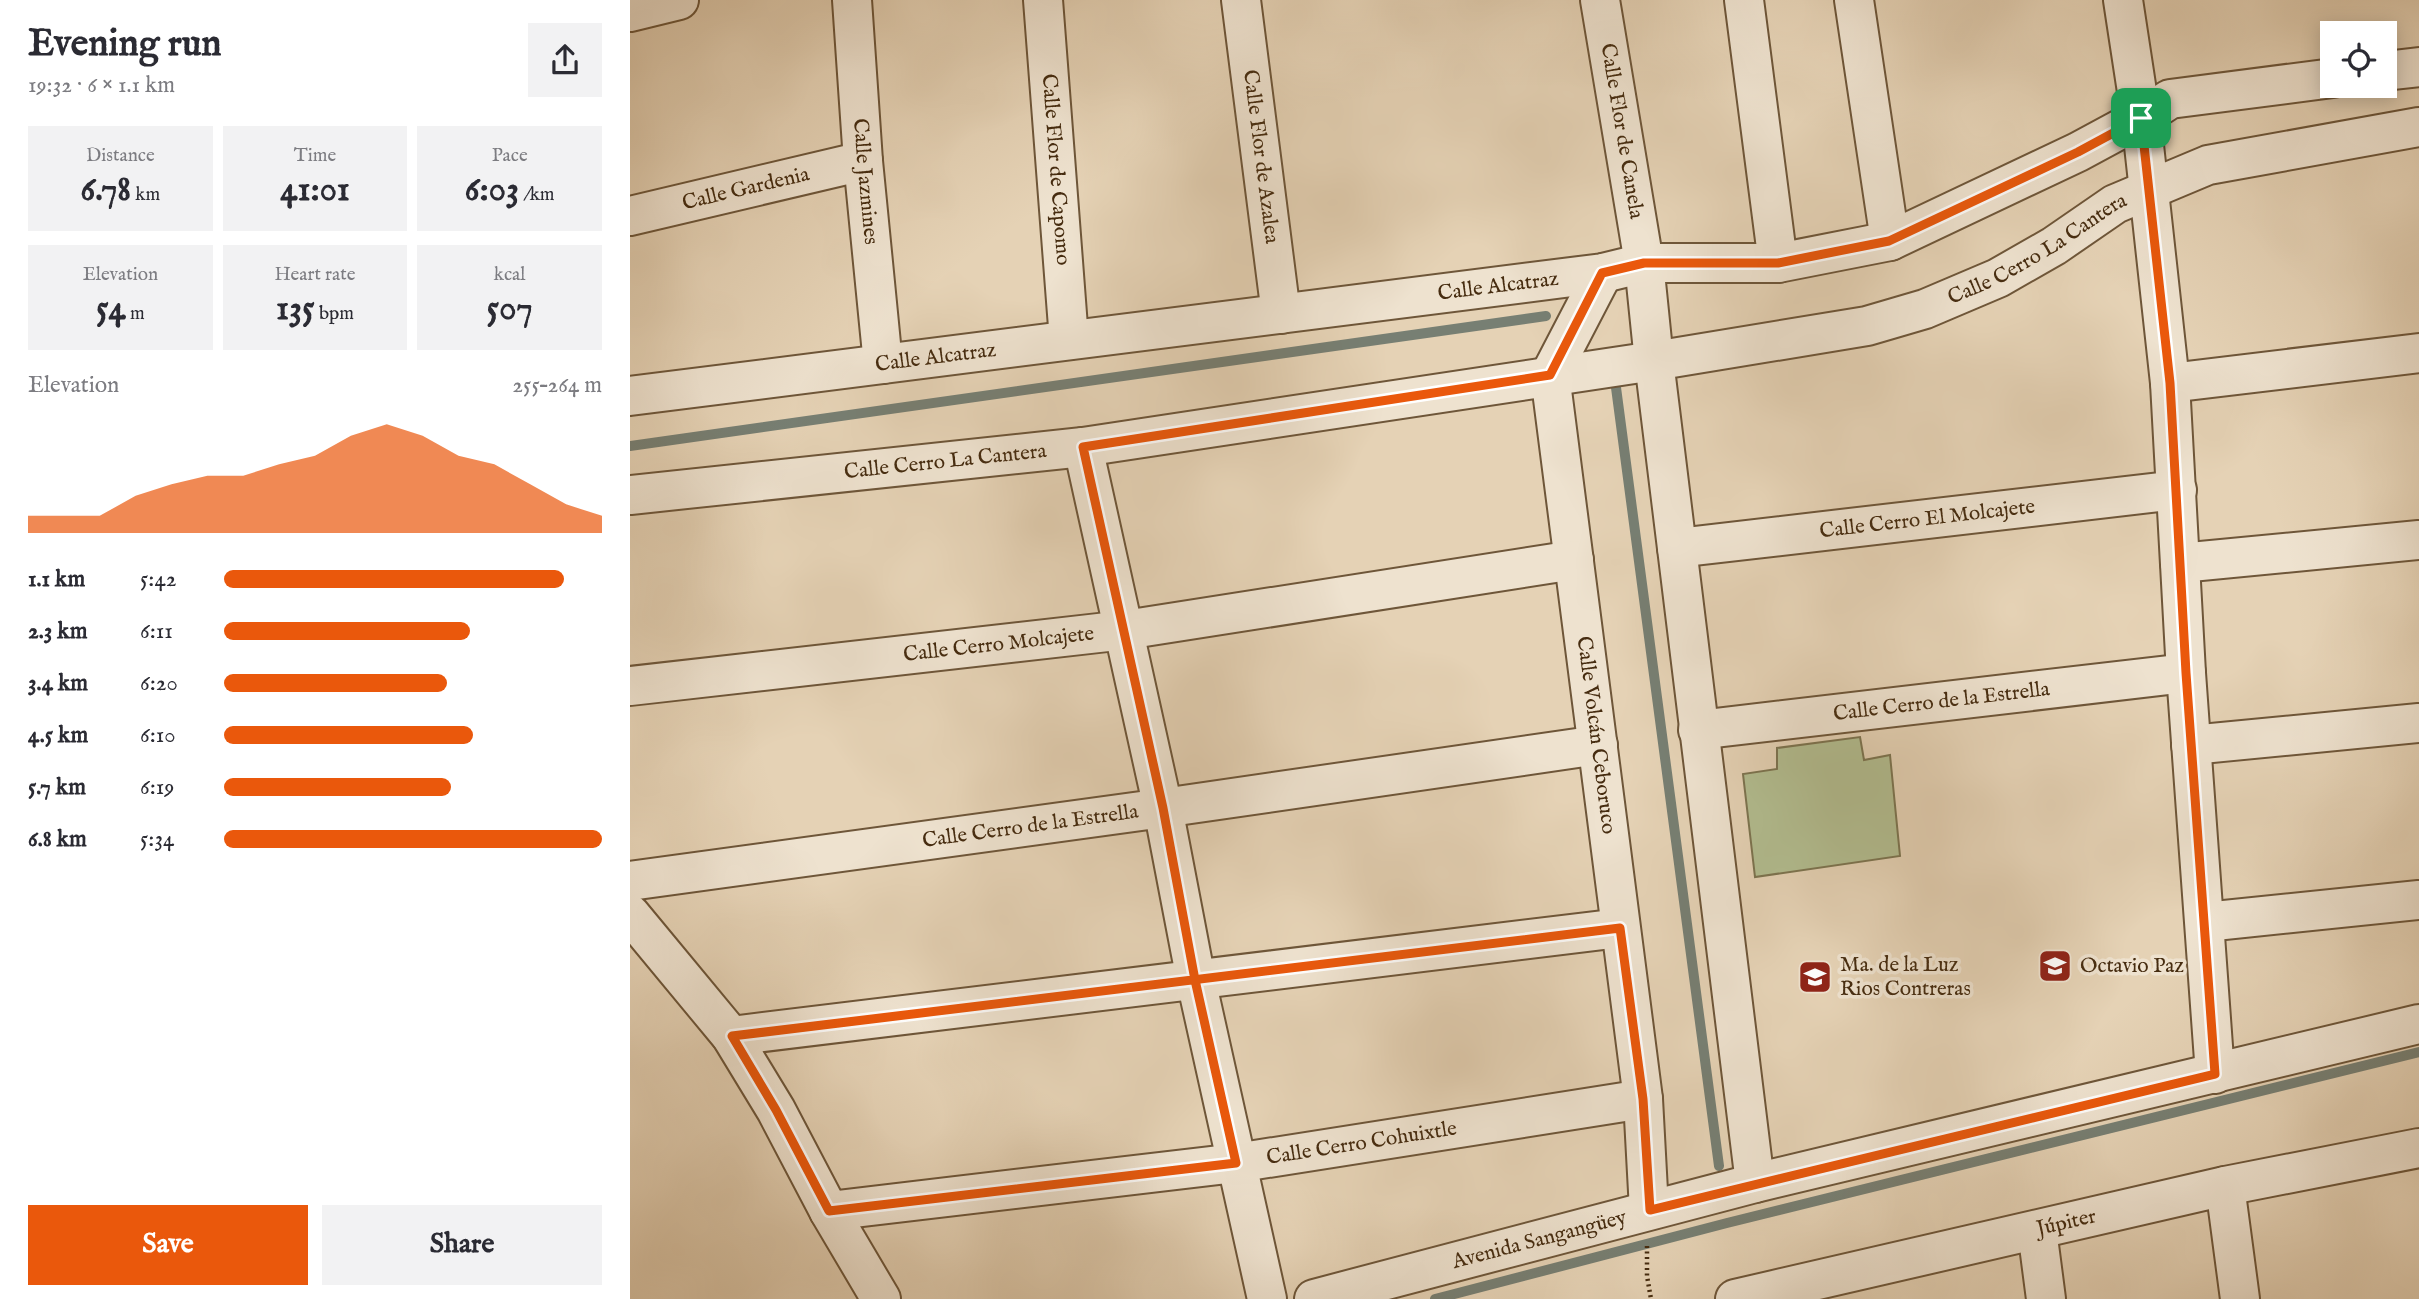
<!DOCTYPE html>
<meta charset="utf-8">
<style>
:root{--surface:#fff;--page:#f2f2f3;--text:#2b2b33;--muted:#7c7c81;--accent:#ea580c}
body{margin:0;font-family:"IM FELL English",serif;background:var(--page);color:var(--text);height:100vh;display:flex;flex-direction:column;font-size:26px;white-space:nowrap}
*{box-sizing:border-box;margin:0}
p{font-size:23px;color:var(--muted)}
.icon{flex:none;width:38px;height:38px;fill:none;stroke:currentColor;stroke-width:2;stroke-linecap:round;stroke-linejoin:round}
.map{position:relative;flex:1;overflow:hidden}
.panel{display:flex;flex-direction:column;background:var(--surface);width:630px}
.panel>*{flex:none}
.buttons{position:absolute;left:1690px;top:21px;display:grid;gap:14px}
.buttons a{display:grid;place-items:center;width:77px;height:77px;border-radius:0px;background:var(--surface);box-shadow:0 4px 18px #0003;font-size:35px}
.pin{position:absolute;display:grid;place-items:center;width:60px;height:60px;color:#fff;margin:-30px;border-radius:14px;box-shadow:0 4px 10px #0006}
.round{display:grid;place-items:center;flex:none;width:74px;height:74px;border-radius:0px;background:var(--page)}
.summary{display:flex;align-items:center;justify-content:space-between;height:119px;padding:0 28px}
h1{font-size:38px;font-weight:700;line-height:52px}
.figures{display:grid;grid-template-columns:repeat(3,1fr);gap:10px;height:119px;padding:7px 28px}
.figures div{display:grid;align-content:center;border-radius:0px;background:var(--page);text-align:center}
.figures b{font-size:35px;font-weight:700}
.figures small{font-size:19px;font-weight:400}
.figures p{font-size:19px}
.chart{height:196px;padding:14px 28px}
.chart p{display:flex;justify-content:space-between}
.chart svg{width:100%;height:126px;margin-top:7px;fill:var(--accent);opacity:.7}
.primary-button{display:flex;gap:14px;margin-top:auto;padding:14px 28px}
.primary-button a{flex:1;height:80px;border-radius:0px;background:var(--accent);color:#fff;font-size:28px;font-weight:700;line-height:80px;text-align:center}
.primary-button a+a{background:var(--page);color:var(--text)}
ul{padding:0 28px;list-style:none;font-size:23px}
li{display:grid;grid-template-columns:112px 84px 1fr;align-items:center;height:52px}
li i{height:18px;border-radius:9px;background:var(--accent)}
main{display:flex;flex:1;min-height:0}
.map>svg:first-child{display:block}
.green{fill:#b2bd90;stroke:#7c7450;stroke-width:2}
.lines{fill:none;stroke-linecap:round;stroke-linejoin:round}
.stream{stroke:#777f73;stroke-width:10}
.minor-casing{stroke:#6e5639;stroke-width:42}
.path{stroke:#462c10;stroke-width:4.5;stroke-dasharray:2 3.5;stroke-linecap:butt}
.minor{stroke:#eee2cf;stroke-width:38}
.route-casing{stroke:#fff;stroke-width:14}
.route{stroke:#ea580c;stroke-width:9}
.labels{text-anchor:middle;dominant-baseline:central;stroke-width:7;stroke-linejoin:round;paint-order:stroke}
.street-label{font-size:21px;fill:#462c10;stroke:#eee2cf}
.poi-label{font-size:21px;fill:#462c10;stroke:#eee2cf;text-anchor:start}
</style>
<main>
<section class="panel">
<div class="summary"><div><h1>Evening run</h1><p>19:32 · 6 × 1.1 km</p></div><a class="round"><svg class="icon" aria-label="share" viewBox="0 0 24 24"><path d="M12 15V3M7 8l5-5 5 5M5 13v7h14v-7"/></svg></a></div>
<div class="figures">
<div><p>Distance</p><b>6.78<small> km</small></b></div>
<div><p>Time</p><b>41:01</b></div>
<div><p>Pace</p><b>6:03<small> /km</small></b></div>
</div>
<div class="figures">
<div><p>Elevation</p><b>54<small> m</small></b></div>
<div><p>Heart rate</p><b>135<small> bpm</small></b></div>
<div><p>kcal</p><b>507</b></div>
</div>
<div class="chart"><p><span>Elevation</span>255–264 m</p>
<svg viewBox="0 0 160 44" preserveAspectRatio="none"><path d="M0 44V38L10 38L20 38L30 31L40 27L50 24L60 24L70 20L80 17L90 10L100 6L110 10L120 17L130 20L140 27L150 34L160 38V44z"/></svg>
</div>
<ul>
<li><b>1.1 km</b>5:42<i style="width:90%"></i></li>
<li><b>2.3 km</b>6:11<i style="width:65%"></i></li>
<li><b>3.4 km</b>6:20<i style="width:59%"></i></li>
<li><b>4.5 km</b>6:10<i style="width:66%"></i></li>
<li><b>5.7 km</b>6:19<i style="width:60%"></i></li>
<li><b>6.8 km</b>5:34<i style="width:100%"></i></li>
</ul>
<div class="primary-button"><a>Save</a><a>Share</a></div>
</section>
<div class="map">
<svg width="1789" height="1299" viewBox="0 0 1789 1299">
<rect width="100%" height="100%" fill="#e5d2b5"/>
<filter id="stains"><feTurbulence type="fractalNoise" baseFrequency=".00286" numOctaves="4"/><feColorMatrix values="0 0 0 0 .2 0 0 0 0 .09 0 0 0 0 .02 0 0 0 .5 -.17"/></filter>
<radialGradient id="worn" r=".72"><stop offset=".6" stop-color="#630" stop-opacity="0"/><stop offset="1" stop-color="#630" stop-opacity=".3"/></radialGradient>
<path class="green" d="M1230 737 1234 760 1260 755 1270 856 1125 877 1113 774 1147 769V748Z"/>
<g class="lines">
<g class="stream">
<path d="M985 380 1089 1166"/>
<path d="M0 446 916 316"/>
<path d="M805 1299 1097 1223 1789 1052"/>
</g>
<defs>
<g id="minor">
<path id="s1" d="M222 0 233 161 253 364"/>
<path id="s2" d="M413 0 439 340"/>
<path id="s3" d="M611 0 651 314"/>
<path id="s4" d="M970 0 1014 263 1024 361 1125 1183"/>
<path d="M1114 0 1148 263"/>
<path d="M1224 0 1260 241"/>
<path d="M1493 0 1511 118 1540 383 1556 673 1585 1074"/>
<path d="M0 12 49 0"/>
<path d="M1755 71 1789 67"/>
<path id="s5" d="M0 216 233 161"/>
<path id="s6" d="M973 273 920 375 1013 1099 1019 1210"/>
<path d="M1540 383 1789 353"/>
<path id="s7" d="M0 396 973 273 1014 263H1148L1260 241 1448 152 1511 118 1540 99 1703 78"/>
<path d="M453 447 533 808 566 980 637 1299"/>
<path id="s8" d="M0 495 453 447 1024 361 1237 326 1295 309 1368 278 1424 246 1485 204 1578 165 1789 127"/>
<path id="s9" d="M1047 548 1547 490"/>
<path d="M1550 563 1789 540"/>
<path id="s10" d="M0 686 495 630 944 560"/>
<path id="s11" d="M1068 730 1556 673"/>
<path d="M1561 745 1789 723"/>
<path id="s12" d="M0 881 533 808 968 745"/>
<path d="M0 914 101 1036 146 1110 199 1211 251 1299"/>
<path d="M1575 922 1789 900"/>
<path d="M101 1036 990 928"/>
<path d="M1595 1186 1610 1299"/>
<path id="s13" d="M199 1211 606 1163 1013 1099"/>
<path d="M1407 1230 1416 1299"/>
<path id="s14" d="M684 1299 1125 1183 1789 1024"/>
<path id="s15" d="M1105 1299 1595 1186 1789 1148"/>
</g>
</defs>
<use href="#minor" class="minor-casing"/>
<path class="path" d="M1017 1246V1276L1021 1299"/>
<use href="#minor" class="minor"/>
</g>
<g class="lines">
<defs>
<path id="route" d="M1511 118 1448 152 1259 241 1148 263H1014L972 273 920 375 453 447 533 808 565 980 606 1163 199 1211 146 1110 102 1036 990 928 1013 1099 1020 1210 1585 1074 1556 673 1540 383 1511 118"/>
</defs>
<use href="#route" class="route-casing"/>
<use href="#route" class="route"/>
</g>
<defs>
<symbol id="school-square" viewBox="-11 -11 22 22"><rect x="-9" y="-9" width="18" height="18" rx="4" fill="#8f2418" stroke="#eee2cf"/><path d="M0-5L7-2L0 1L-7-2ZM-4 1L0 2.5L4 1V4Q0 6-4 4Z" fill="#fff"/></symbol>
</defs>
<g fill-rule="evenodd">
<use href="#school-square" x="1406" y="947" width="38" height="38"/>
<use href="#school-square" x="1166" y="958" width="38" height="38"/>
</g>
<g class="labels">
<g class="street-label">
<text stroke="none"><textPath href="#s4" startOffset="133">Calle Flor de Canela</textPath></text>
<text stroke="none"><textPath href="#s3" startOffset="158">Calle Flor de Azalea</textPath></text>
<text stroke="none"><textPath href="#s2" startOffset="170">Calle Flor de Capomo</textPath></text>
<text stroke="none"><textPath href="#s1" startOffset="182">Calle Jazmines</textPath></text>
<text stroke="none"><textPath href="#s5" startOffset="119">Calle Gardenia</textPath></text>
<text stroke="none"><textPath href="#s8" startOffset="1437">Calle Cerro La Cantera</textPath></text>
<text stroke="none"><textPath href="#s7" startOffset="875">Calle Alcatraz</textPath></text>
<text stroke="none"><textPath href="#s7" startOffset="308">Calle Alcatraz</textPath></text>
<text stroke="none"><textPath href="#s8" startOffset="317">Calle Cerro La Cantera</textPath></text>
<text stroke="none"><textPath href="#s9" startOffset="252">Calle Cerro El Molcajete</textPath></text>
<text stroke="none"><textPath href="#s10" startOffset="371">Calle Cerro Molcajete</textPath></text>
<text stroke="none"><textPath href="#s11" startOffset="245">Calle Cerro de la Estrella</textPath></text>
<text stroke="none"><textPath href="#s6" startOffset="478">Calle Volcán Ceboruco</textPath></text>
<text stroke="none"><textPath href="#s12" startOffset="404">Calle Cerro de la Estrella</textPath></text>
<text stroke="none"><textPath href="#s13" startOffset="537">Calle Cerro Cohuixtle</textPath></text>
<text stroke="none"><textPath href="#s15" startOffset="340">Júpiter</textPath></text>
<text stroke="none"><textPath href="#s14" startOffset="233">Avenida Sangangüey</textPath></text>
</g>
<g class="poi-label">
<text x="1210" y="965">Ma. de la Luz<tspan x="1210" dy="24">Rios Contreras</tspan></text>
<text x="1450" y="966">Octavio Paz</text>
</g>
</g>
<rect width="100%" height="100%" filter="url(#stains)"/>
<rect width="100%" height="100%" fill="url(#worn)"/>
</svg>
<div class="buttons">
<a><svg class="icon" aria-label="locate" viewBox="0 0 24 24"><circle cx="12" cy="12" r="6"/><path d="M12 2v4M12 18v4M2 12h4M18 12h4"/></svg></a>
</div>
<div class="pin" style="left:1511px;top:118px;background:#1e9e55"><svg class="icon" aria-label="arrive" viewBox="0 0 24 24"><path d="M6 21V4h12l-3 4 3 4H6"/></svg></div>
</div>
</main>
